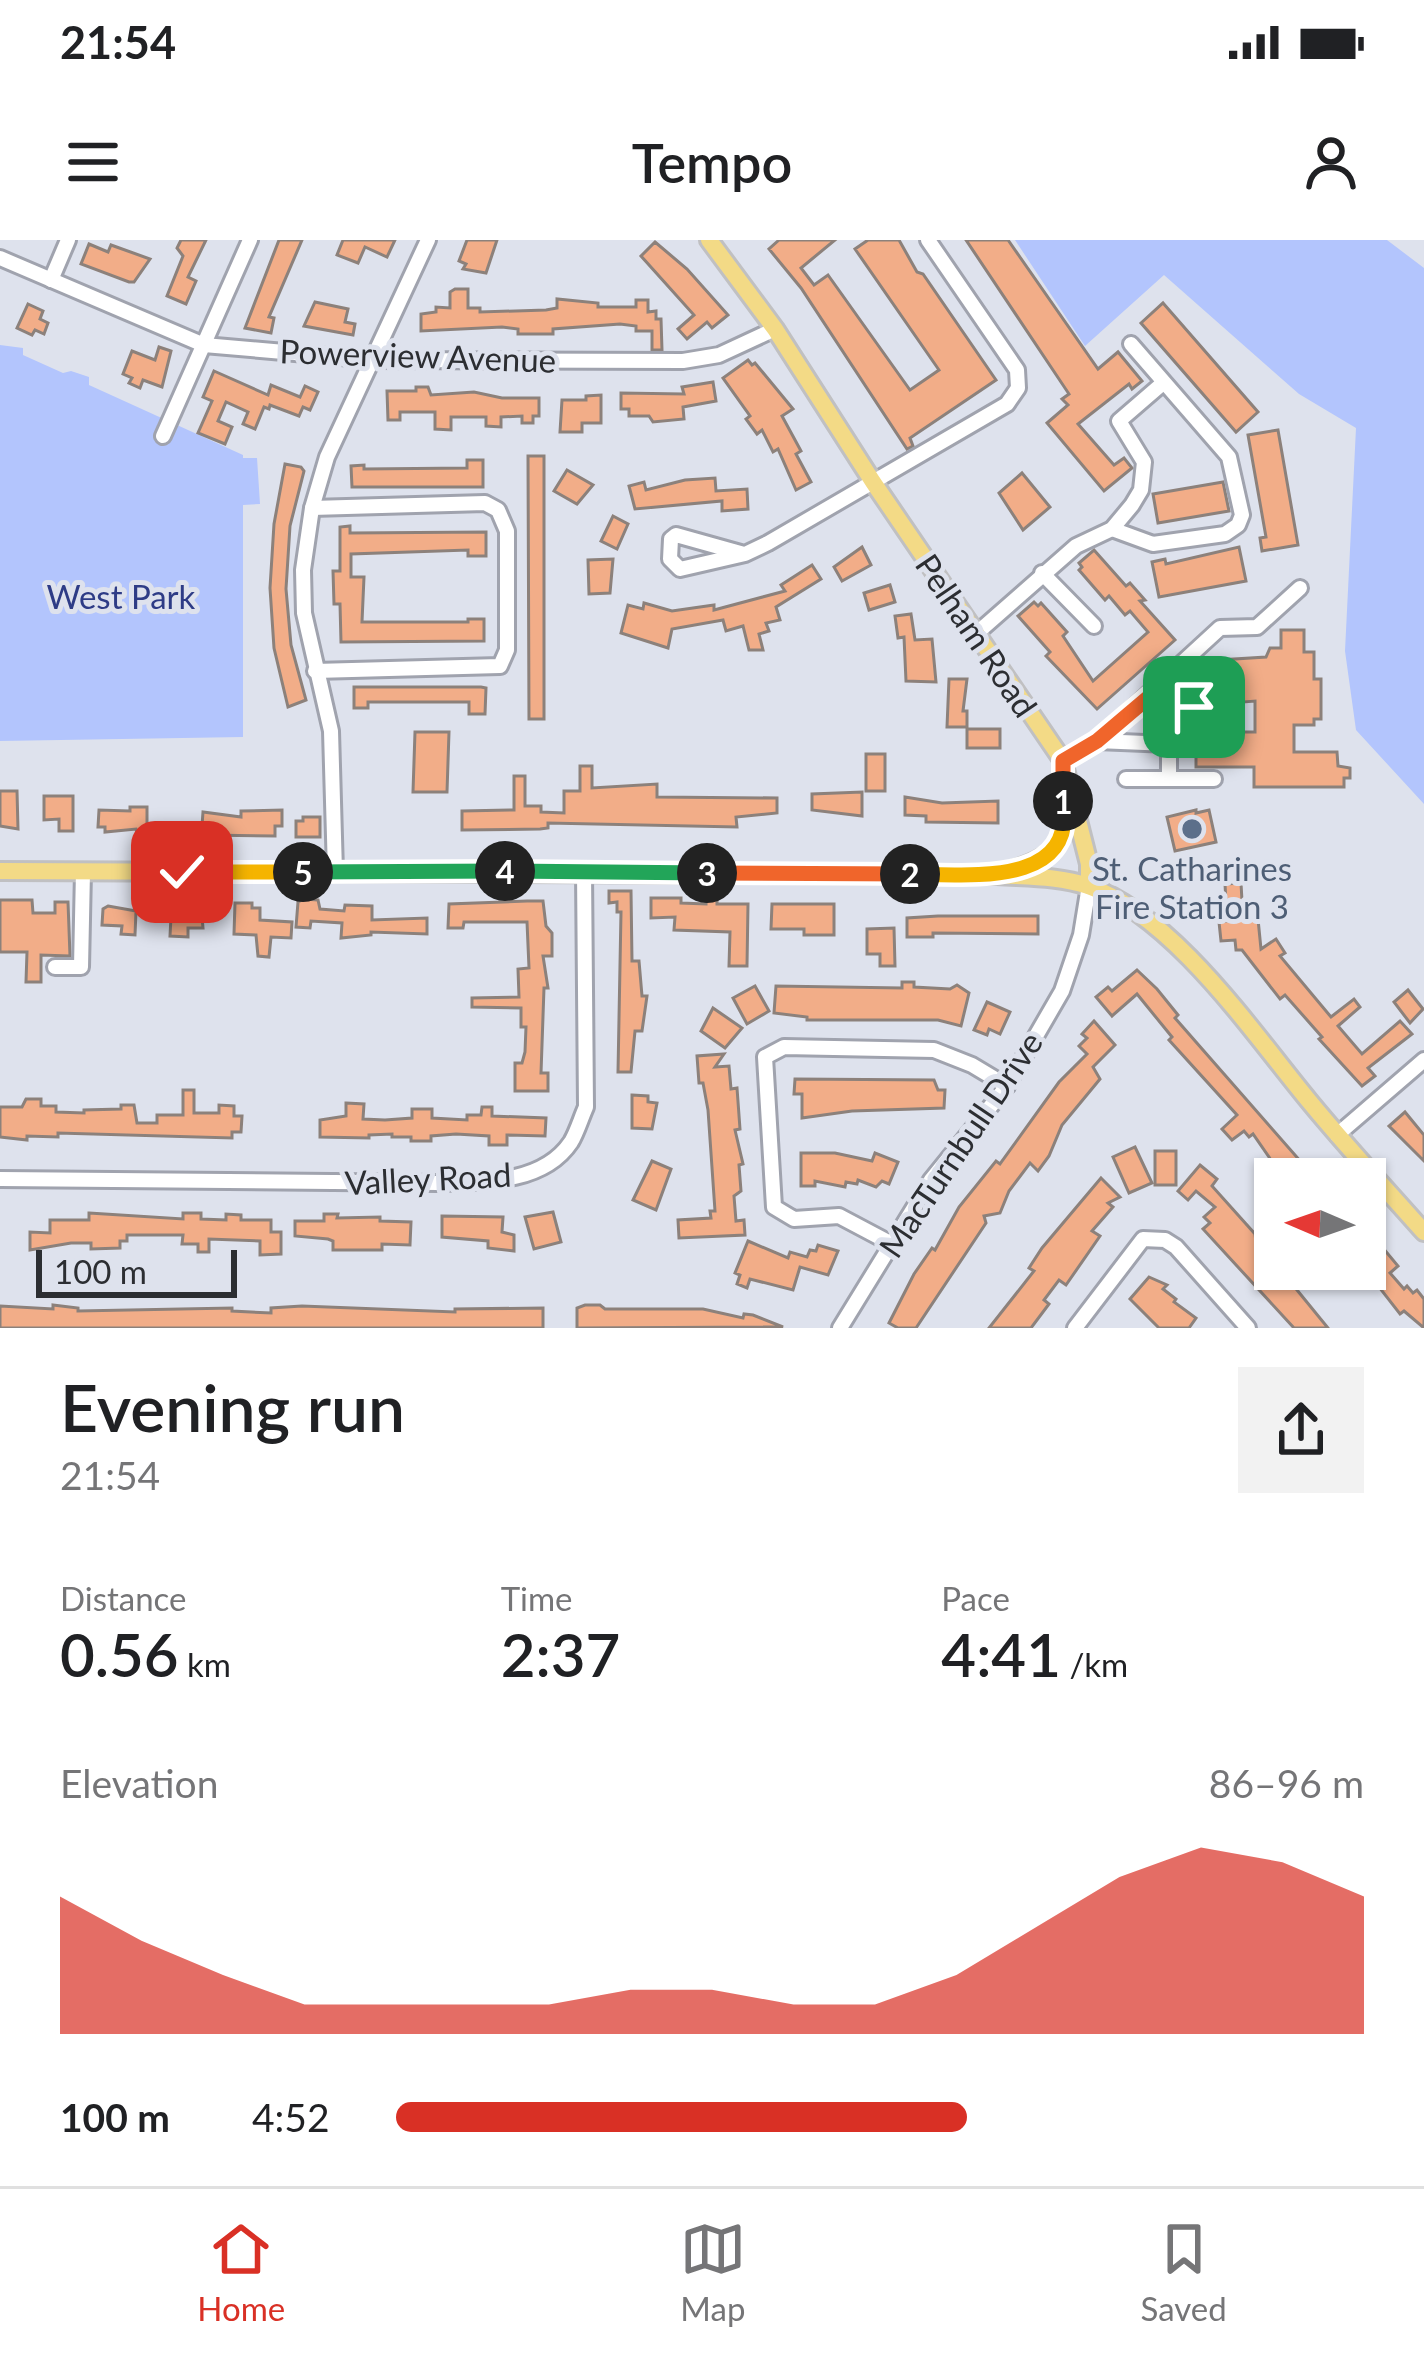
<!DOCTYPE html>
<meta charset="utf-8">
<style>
:root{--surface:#fff;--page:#f2f2f2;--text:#202124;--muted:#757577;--line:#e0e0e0;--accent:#d93025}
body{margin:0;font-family:Lato,sans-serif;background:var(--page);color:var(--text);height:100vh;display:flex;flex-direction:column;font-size:45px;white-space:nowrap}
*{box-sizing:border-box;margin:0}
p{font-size:39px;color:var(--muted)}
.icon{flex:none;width:66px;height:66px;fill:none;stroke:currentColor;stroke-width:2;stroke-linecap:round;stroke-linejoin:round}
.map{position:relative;height:1088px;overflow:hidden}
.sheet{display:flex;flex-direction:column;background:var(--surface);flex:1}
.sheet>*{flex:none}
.needle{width:78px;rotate:272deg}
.tools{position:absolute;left:1254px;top:918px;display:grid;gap:24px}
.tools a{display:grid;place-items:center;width:132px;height:132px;border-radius:0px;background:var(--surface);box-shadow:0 3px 9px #0004;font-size:60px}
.scale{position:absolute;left:36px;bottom:30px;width:201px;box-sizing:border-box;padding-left:12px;border:6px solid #2c2e32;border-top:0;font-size:33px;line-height:42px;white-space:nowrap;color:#2c2e32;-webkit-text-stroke:9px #dee2ed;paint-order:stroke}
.pin{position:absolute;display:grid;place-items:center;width:102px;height:102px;color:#fff;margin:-51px;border-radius:24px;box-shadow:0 6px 18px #0006}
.km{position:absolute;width:60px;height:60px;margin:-30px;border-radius:50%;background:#222;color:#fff;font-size:33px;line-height:60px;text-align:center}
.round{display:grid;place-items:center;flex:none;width:126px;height:126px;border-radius:0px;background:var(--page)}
.head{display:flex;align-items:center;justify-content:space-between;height:204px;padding:0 60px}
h1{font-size:66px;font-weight:600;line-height:90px}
.stats{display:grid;grid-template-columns:repeat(3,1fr);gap:18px;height:204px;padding:12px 60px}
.stats div{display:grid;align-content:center}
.stats b{font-size:60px;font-weight:600}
.stats small{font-size:33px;font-weight:400}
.stats p{font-size:33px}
.chart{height:336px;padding:24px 60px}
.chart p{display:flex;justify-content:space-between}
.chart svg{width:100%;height:216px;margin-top:12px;fill:var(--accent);opacity:.7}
ul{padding:0 60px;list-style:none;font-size:39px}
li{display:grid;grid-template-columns:192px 144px 1fr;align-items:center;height:90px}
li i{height:30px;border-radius:15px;background:var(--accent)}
.status{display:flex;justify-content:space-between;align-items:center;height:84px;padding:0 60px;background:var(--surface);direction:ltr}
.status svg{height:33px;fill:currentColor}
header{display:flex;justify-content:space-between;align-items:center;height:156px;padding:0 60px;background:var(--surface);font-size:54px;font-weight:600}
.dock{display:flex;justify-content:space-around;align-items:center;height:168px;border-top:3px solid var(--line);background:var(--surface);font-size:33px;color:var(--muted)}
.dock a{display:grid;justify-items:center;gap:6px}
.dock .on{color:var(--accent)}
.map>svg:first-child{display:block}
.green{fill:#b3c5fd}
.building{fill:#f2ad88;stroke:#8c817b;stroke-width:3}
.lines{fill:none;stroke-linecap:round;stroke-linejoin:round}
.minor-casing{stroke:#a0a3ae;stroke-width:20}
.major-casing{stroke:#c0c0c2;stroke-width:22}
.minor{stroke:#fff;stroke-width:14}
.major{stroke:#f3da86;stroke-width:16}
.split-1-casing{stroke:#fff;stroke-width:24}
.split-2-casing{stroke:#fff;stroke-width:24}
.split-3-casing{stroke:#fff;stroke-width:24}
.split-4-casing{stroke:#fff;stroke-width:24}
.split-5-casing{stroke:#fff;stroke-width:24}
.split-6-casing{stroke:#fff;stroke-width:24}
.split-1{stroke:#f0652b;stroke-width:15}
.split-2{stroke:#f5b400;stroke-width:15}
.split-3{stroke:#f0652b;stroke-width:15}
.split-4{stroke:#22a559;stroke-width:15}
.split-5{stroke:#22a559;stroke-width:15}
.split-6{stroke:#f5b400;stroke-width:15}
.service-dot{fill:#5c6f8a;stroke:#dee2ed;stroke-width:4.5}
.labels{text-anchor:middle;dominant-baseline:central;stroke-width:10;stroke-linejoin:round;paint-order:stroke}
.street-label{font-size:33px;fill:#2c2e32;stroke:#dee2ed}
.park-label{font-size:33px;fill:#2e3c86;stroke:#dee2ed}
.service-label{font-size:33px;fill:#4e5e75;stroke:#dee2ed}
</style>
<div class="status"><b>21:54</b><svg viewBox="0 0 49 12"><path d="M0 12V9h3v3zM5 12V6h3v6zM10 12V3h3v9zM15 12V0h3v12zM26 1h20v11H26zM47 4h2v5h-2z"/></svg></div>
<header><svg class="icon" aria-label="menu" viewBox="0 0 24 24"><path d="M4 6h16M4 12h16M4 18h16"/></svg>Tempo<svg class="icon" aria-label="person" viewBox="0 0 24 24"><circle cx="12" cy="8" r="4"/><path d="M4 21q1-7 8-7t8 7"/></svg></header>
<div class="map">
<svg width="1424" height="1088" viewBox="0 0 1424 1088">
<rect width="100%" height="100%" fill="#dee2ed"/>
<g class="green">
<path d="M1015 0H1387L1424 28V564L1356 490 1345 411 1356 188 1299 154 1164 35 1085 106Z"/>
<path d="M0 105 23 108V115L63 133 71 131 89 137V145L243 215V218H257L260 264 243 265V497L0 501Z"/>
</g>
<g class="building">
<path d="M181 0H206L188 37 196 41 186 64 167 56 183 16 177 8Z"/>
<path d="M279 0H302L269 77 274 78 271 93 245 88Z"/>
<path d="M343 0H395L387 17 365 7 358 23 337 15Z"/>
<path d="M467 0H497L486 33 463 29 466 24 459 21Z"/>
<path d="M779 0H835L801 28 814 45 828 35 910 150 939 130 855 9 868 0H899L917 32 923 34 996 140 910 198 913 206 907 209 801 48 769 9Z"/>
<path d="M966 0H1008L1098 129 1118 112 1142 141 1132 149 1129 144 1078 184 1114 225 1124 218 1132 228 1104 251 1047 183 1068 165 1062 159 1069 154Z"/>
<path d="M655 2 687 29 728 75 712 88 707 82 687 99 678 89 694 75 641 16Z"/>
<path d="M89 4 108 12 111 5 150 19 134 42H129L81 24Z"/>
<path d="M455 49H468V68H480V72L546 70 557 68V59L598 63V67H636V60H648V72L656 71V79H661L662 110H652V91H636V86L620 84 553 89V94H518V89L502 87 421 91V74L436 72V67L450 68V52Z"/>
<path d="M315 62 348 69 345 82 355 84 353 95 304 86Z"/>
<path d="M1163 63 1258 172 1236 192 1141 83Z"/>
<path d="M28 64 43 71 40 79 48 83 44 94 35 90 32 95 17 88Z"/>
<path d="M159 107 171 111 162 147 143 140 140 148 129 143 132 138 123 134 132 111 155 120Z"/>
<path d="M748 120 752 125 755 123 793 169 782 176 801 211 796 214 811 242 796 250 778 209 773 212 762 190 757 194 746 179 750 176 723 138Z"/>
<path d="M214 131 268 155 271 145 300 157 305 146 318 152 310 170 303 167 299 176 270 165 269 169 264 167 255 189 243 184 248 172 226 162 218 181 232 187 225 204 198 193 212 161 203 157Z"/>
<path d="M713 142 716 161 683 167 684 179 653 182 649 176H629V169H621V153L684 154 682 147Z"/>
<path d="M416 147H428L431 155 474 152 502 158H539V176H533V183H522V176L501 177V187L486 186V177H451V190L435 189V172H400V180H388L387 151H416Z"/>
<path d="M601 155V183H582V192H560L562 160H586V156Z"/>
<path d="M1278 190 1298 305 1262 311 1260 298 1266 297 1248 195Z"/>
<path d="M528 216H544V479H529Z"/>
<path d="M467 220H483V247H352L351 226 364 225V229L467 228Z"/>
<path d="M285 224 301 227 304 231 290 286 286 349 291 405 306 460 288 467 274 408 270 348 274 284Z"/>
<path d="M567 230 593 245 577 264 554 251Z"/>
<path d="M1022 233 1050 267 1023 290 999 253Z"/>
<path d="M715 238 716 251 747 249 748 269 722 271V261L635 269 629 246 644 242 646 250 685 240Z"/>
<path d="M1223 242 1229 271 1158 283 1153 254Z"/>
<path d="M613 276 628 284 617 309 601 301Z"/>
<path d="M350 286V293L486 292V316H468V310L351 314V337H364L362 382H468V379H484V401L341 402 340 364H334L333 331H340V287Z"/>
<path d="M862 307 871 325 842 341 834 327Z"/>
<path d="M1239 307 1246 341 1159 357 1152 322 1165 319 1166 324Z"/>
<path d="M1094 310 1126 346 1130 343 1145 360 1140 361 1175 400 1097 469 1046 416 1050 412 1018 376 1034 362 1038 366 1041 363 1067 392 1063 396 1093 441 1148 392 1130 371 1125 375 1109 356 1105 360 1079 330 1082 327 1079 323Z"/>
<path d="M613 319 610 353 589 354 588 320Z"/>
<path d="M812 325 821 339 776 367 780 380 766 383 769 391 759 394 763 410H749L743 386 726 391 723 380 672 389 668 408 621 393 628 365 643 369 644 363 672 371 714 365V370L785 351 781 345Z"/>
<path d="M890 345 895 362 869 370 864 353Z"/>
<path d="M911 374 915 400 932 399 936 442 906 441 904 397 898 398 895 376Z"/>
<path d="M1281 390H1304V412H1314V439H1321V479H1314V485H1294V512H1337L1338 526 1350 528V538H1344V547H1254V527H1196V513H1186V502H1191L1196 492H1255V461L1205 465 1203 421 1266 417 1270 408H1281Z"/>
<path d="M949 439H967L963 471H967V487H947Z"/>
<path d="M354 447H481L486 448 485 474H469V462H368V468H354Z"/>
<rect x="967" y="489" width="33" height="19"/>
<path d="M415 492H449L447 552H413Z"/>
<rect x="866" y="514" width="19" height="37"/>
<path d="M580 526H592V548L657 544V557L777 558V573L736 577 737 587 548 583V588L540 589 462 590V571L514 570V536H525V566H541V572L564 573V551H580Z"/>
<path d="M0 551H17L18 589 0 586Z"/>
<path d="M862 552V576L812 570V554Z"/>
<path d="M44 556H73V591H59V579L44 580Z"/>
<path d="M905 557 942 563 998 561V583L926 582V576L905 575Z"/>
<path d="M130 567H147V593H137L136 589 105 592V587H98L99 570 130 571Z"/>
<path d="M282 570V586H275V596L205 595 206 586H202L203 572 241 577V571Z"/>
<path d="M1196 570V573L1209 570 1216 602 1175 611 1167 577Z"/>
<path d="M303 577H320V597H296V581H303Z"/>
<path d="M1241 643 1243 679H1258L1261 709 1276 699 1285 713 1280 716 1331 777 1354 759 1360 767 1338 786 1362 814 1400 781 1412 794 1368 828 1375 836 1362 846 1319 799 1322 797 1285 755 1280 759 1242 710H1236L1235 700 1221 701 1219 682 1227 681 1225 644Z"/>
<path d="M609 651H631L632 721H639L642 756H647L642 791H635L631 832H618L621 672H617V662L609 663Z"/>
<path d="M706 657H717V664H748L747 726H729L730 692 674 690 675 677 651 678V658H681V663L706 664Z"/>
<path d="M304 659 318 660 320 669 344 671 345 665 372 666V680L427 678V694L371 692V695L341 698 342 683 311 681 310 688 296 687 298 662Z"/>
<path d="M0 660H32L33 673H55V662H68L70 716 41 715V742H26L27 712H0Z"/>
<path d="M527 661H543L546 686 552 693V716H543L548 748H544L541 833H548V851H515V823H522L525 812 526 787H521V768L472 767V758L519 757 518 729 529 728 527 682H464L463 688H448L449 664Z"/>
<path d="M235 663H252V668H260V680L292 682 291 698 271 697 269 717 258 716 256 695 234 694Z"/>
<path d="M772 664H834V695H804V689H771Z"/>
<path d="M186 665H201L203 688H188V697L170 696 171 677 185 672Z"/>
<path d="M108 666 136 671 135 695 121 694 122 686 102 685 103 669Z"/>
<path d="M938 676H1038V694L933 693V697H907V678Z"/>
<path d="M894 688 895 726H880V714H867V689Z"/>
<path d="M1137 730 1157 749 1178 775 1175 778 1316 939H1290L1280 933 1253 894 1249 897 1244 891 1232 900 1222 889 1237 875 1169 800 1172 797 1137 754 1112 776 1096 757 1108 747 1112 751Z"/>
<path d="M902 742H914V747L950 749 957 745 969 753 961 786 938 780H807V777L774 773 776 746 902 748Z"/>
<path d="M755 746 769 771 747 784 733 758Z"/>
<path d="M1408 750 1423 769 1410 783 1394 762Z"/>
<path d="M987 762 1010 772 1000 794 989 789 987 795 974 790Z"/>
<path d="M713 768 742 788 725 808 701 791Z"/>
<path d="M1094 781 1115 805 1093 827 1100 839 1062 885 1049 916 1038 931 1030 923 1009 951 1000 973 984 976 986 983 916 1088H898L889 1083 914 1034 932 1008 935 1010 959 967 996 921 1000 924 1059 842 1087 814 1079 806 1087 798 1082 794Z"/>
<path d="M724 814 715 827 729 826 731 849 737 848 740 889 735 890 743 924 739 925 741 951 734 956 736 981 744 980 745 995 679 998 678 980 711 978 710 971H715L708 870 703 843H699L697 816Z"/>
<path d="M795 839 934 840 938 850H945L944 868 852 871 802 878V854H794Z"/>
<path d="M183 850H194V873H219V865L234 866V876H242L241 892H232V898L58 893V897L27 896V900L0 897V867H22L26 859H41V866H56V872L84 873V870L121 869V865H134L137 883H157V875H183Z"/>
<path d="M632 855 648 856V862L657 863 652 889 632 888Z"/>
<path d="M346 863 364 864 363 879 385 880 412 878V869H432V878L467 880V875H481L482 867H492V876L546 878 545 896 507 895V905H489V896L456 894 431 896V901H411V897H392V894L369 895V898L320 897V880L346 876Z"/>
<path d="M1405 872 1424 895V921L1389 886Z"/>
<path d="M1135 907 1152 943 1129 953 1113 917Z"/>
<rect x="1155" y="911" width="21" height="34"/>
<path d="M801 913H835L872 921 875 913 898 922 889 944 882 941 876 947 858 940 857 944 846 942 845 947 815 941V946H801Z"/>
<path d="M652 921 671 929 656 970 633 960Z"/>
<path d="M1200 925 1217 939 1212 946 1255 994 1256 1002 1275 1029 1281 1034 1284 1031 1300 1048 1297 1050 1328 1088H1294L1203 989 1210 983 1204 977 1215 967 1196 951 1188 960 1178 951Z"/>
<path d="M1101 938 1120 957 1108 963 1113 967 1092 991 1100 996 1066 1045 1059 1040 1044 1060 1049 1064 1031 1088H989L1034 1031 1029 1028 1042 1008Z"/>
<path d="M553 972 561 1002 534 1009 525 977Z"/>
<path d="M89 973 183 979V973H201V979L226 980V974L241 975V980H271V992H281V1014L260 1015V1001L209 999V1012H198V1004H182L183 995H127V1001H120V1008L91 1009V1003H71L30 1010V992L50 993V980H89Z"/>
<path d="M324 974H338L337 978 380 977V981L411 982 410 1005 382 1004V1010H333V1001L328 999 295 996V981H324Z"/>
<path d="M442 976 503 977 502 992 514 995V1011L488 1008V1001L442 997Z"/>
<path d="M1365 996 1374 1006 1378 1002 1398 1026 1390 1033 1404 1049 1407 1046 1413 1053 1417 1050 1424 1059V1088L1404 1071 1400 1074 1365 1029Z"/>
<path d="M748 1001 788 1018 790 1012 807 1017 810 1010 816 1011 818 1005 838 1011 828 1035 800 1027 793 1050 750 1039 747 1048 737 1044 740 1035 735 1033Z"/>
<path d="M1149 1037 1167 1045 1163 1049 1176 1059 1174 1062 1196 1078 1189 1088H1159L1130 1059Z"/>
<path d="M53 1065 78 1068V1071L232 1068V1071L271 1073V1068L302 1066 455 1072V1069L543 1068V1088H0V1066L53 1069Z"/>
<path d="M585 1065H600L605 1069H703L743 1078 744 1074 753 1075 783 1087 577 1088V1068Z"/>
</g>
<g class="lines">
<defs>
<g id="minor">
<path d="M0 18 204 105 375 120 683 121 719 115 775 89"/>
<path d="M51 40 68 0"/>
<path d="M163 196 250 0"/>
<path d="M312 268 485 263 498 270 507 291V410L500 426 315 431"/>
<path d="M1112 289 1153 304 1225 294 1238 285 1242 275 1229 217 1131 104"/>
<path d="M744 314 676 295 671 299 670 319 680 329 745 314 768 303 1007 164 1018 148 1017 130 928 0"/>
<path d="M1042 333 1094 386"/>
<path d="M977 393 1076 306 1112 289 1132 265 1141 250 1144 222 1119 181 1163 143"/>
<path d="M1171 467H1194L1192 417"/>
<path d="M1097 501 1169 504 1171 467 1156 451"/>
<path d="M1169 504V539"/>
<path d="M1063 521 1097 501 1220 388 1257 387 1300 348"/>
<path d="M1126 539H1214"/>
<path d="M335 632 331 491 304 373 303 330 312 268 327 217 428 0"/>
<path d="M55 727H81L83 631"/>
<path d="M1337 895 1424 820"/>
<path d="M0 939 438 943C483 942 543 944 571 902 577 892 581 878 586 867L584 631"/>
<path d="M890 1003 839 976 794 979 774 967 765 817 784 807 934 810 972 825 1007 846"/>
<path d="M840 1088 931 940 1007 846 1062 751 1081 695 1089 646"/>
<path d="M1075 1088 1143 999 1165 1000 1176 1007 1248 1088"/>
</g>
<g id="major">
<path d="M709 0 775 89 873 242 1063 521 1089 624V646"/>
<path d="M0 631 997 635C1027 637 1059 636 1088 646 1174 676 1252 792 1309 861 1346 906 1385 948 1424 992"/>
<path d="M1009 631C1052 618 1070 606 1062 558"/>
</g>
</defs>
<use href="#minor" class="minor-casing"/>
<use href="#major" class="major-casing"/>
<use href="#minor" class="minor"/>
<use href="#major" class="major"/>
</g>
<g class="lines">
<defs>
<path id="split-1" d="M1063 561V521L1097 501 1156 451 1171 467H1194"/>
<path id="split-2" d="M910 634C966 634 1077 649 1063 561"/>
<path id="split-3" d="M707 633 910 634"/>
<path id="split-4" d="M505 631 707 633"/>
<path id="split-5" d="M303 632 505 631"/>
<path id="split-6" d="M182 632H303"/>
</defs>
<use href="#split-1" class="split-1-casing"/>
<use href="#split-2" class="split-2-casing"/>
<use href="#split-3" class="split-3-casing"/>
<use href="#split-4" class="split-4-casing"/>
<use href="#split-5" class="split-5-casing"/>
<use href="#split-6" class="split-6-casing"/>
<use href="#split-1" class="split-1"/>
<use href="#split-2" class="split-2"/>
<use href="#split-3" class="split-3"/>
<use href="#split-4" class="split-4"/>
<use href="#split-5" class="split-5"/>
<use href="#split-6" class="split-6"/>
</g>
<circle class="service-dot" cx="1192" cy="589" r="12"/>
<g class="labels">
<g class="street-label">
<text transform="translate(418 115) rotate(2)">Powerview Avenue</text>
<text transform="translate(977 395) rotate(56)">Pelham Road</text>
<text transform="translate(960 904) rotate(-56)">MacTurnbull Drive</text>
<text transform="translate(428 938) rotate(-3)">Valley Road</text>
</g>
<g class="park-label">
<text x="121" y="356">West Park</text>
</g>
<g class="service-label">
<text x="1192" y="628">St. Catharines<tspan x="1192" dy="38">Fire Station 3</tspan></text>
</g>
</g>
</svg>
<div class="tools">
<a><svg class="needle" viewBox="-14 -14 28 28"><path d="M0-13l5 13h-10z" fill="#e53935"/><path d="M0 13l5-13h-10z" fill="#757577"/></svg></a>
</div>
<div class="scale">100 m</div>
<div class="pin" style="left:1194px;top:467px;background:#1e9e55"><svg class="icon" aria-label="arrive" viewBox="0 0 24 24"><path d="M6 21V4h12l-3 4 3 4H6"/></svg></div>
<div class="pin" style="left:182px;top:632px;background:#d93025"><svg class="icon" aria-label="check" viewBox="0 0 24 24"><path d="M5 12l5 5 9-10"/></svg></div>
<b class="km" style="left:1063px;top:561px">1</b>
<b class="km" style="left:910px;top:634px">2</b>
<b class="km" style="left:707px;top:633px">3</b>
<b class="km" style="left:505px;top:631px">4</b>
<b class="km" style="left:303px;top:632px">5</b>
</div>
<section class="sheet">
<div class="head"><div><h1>Evening run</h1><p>21:54</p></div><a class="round"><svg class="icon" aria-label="share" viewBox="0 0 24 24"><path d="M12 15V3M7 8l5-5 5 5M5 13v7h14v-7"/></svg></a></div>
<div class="stats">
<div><p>Distance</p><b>0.56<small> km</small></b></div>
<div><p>Time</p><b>2:37</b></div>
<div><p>Pace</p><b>4:41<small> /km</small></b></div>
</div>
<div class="chart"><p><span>Elevation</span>86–96 m</p>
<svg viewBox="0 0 160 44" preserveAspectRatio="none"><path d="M0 44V16L10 25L20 32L30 38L40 38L50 38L60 38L70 35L80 35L90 38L100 38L110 32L120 22L130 12L140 6L150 9L160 16V44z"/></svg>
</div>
<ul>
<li><b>100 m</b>4:52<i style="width:59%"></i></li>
</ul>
</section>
<nav class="dock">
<a class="on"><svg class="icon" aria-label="home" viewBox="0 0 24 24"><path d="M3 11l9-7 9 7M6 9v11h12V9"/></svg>Home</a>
<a><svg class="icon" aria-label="map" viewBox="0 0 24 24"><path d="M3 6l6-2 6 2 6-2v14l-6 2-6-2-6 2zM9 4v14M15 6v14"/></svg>Map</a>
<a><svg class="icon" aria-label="saved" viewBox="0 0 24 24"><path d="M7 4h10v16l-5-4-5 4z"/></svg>Saved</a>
</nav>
